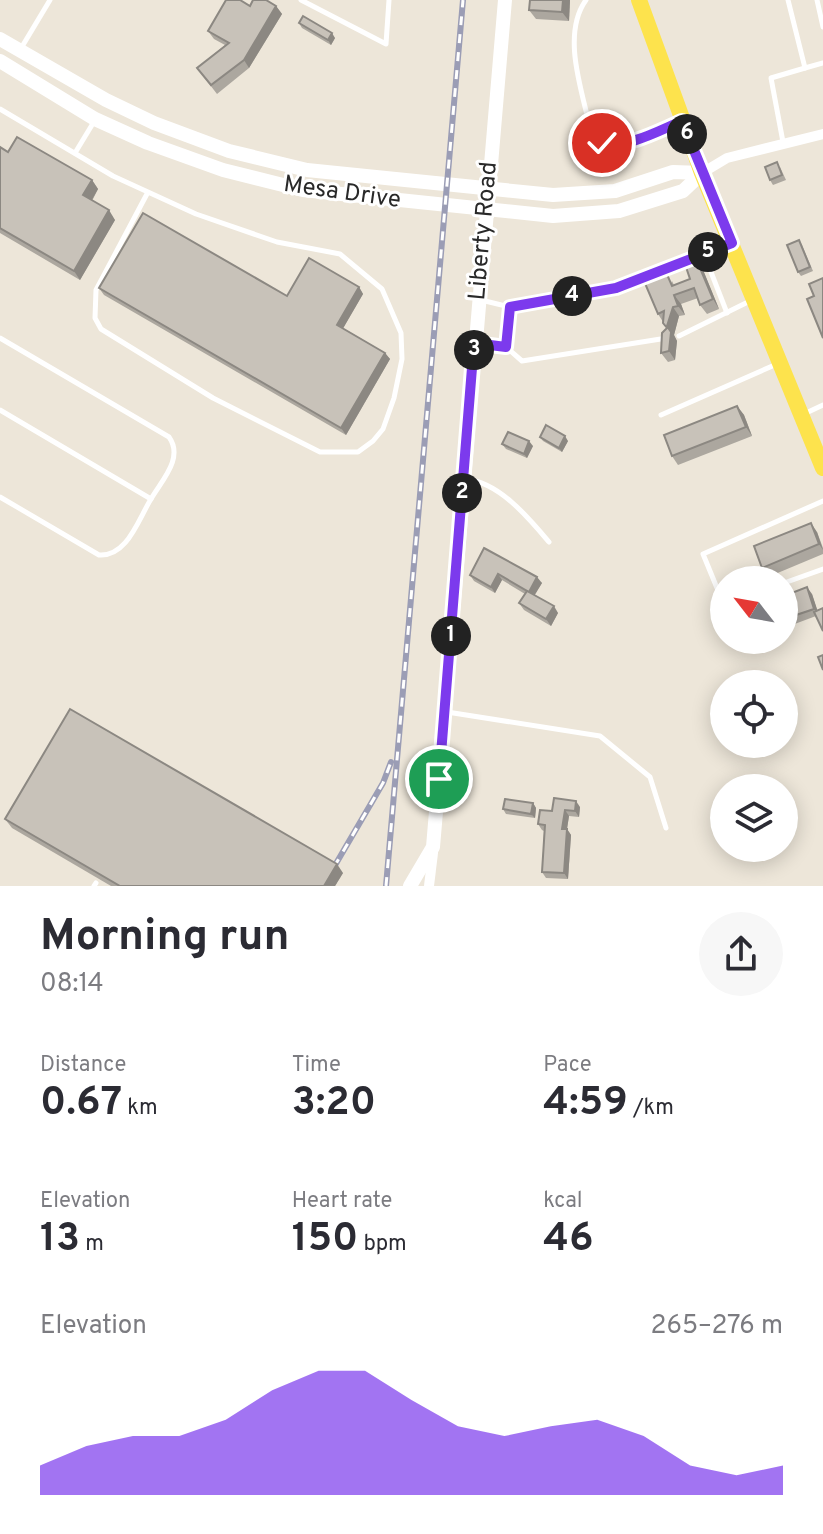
<!DOCTYPE html>
<meta charset="utf-8">
<style>
:root{--surface:#fff;--page:#f7f7f7;--text:#2b2b33;--muted:#7c7c81;--accent:#7c3aed}
body{margin:0;font-family:Overpass,sans-serif;background:var(--page);color:var(--text);height:100vh;display:flex;flex-direction:column;font-size:30px;white-space:nowrap}
*{box-sizing:border-box;margin:0}
p{font-size:26px;color:var(--muted)}
.icon{flex:none;width:44px;height:44px;fill:none;stroke:currentColor;stroke-width:2;stroke-linecap:round;stroke-linejoin:round}
.map{position:relative;height:886px;overflow:hidden}
.sheet{display:flex;flex-direction:column;background:var(--surface);flex:1}
.sheet>*{flex:none}
.needle{width:52px;rotate:301deg}
.tools{position:absolute;left:710px;top:566px;display:grid;gap:16px}
.tools a{display:grid;place-items:center;width:88px;height:88px;border-radius:50%;background:var(--surface);box-shadow:0 4px 20px #0003;font-size:40px}
.pin{position:absolute;display:grid;place-items:center;width:68px;height:68px;color:#fff;margin:-34px;border:4px solid #fff;border-radius:50%;box-shadow:0 2px 8px #0007}
.km{position:absolute;width:40px;height:40px;margin:-20px;border-radius:50%;background:#222;color:#fff;font-size:22px;line-height:40px;text-align:center}
.round{display:grid;place-items:center;flex:none;width:84px;height:84px;border-radius:42px;background:var(--page)}
.headline{display:flex;align-items:center;justify-content:space-between;height:136px;padding:0 40px}
h1{font-size:44px;font-weight:700;line-height:60px}
.figures{display:grid;grid-template-columns:repeat(3,1fr);gap:12px;height:136px;padding:8px 40px}
.figures div{display:grid;align-content:center}
.figures b{font-size:40px;font-weight:700}
.figures small{font-size:22px;font-weight:400}
.figures p{font-size:22px}
.chart{height:224px;padding:16px 40px}
.chart p{display:flex;justify-content:space-between}
.chart svg{width:100%;height:144px;margin-top:8px;fill:var(--accent);opacity:.7}
.map>svg:first-child{display:block}
.lines{fill:none;stroke-linecap:round;stroke-linejoin:round}
.lane{stroke:#fff;stroke-width:5}
.street{stroke:#fff;stroke-width:10}
.secondary{stroke:#fff;stroke-width:14}
.primary{stroke:#fde34d;stroke-width:16}
.rail-casing{stroke:#9b9db5;stroke-width:6}
.rail{stroke:#fff;stroke-width:3;stroke-dasharray:9;stroke-linecap:butt}
.wall{fill:#aca79f}
.shaded-wall{fill:#8c8882}
.building{fill:#c8c2b9;stroke:#8c8882;stroke-width:2}
.route-casing{stroke:#fff;stroke-width:16}
.route{stroke:#7c3aed;stroke-width:10}
.labels{text-anchor:middle;dominant-baseline:central;stroke-width:6;stroke-linejoin:round;paint-order:stroke}
.street-label{font-size:24px;fill:#292929;stroke:#fff}
</style>
<div class="map">
<svg width="823" height="886" viewBox="0 0 823 886">
<rect width="100%" height="100%" fill="#ede6d9"/>
<g class="lines">
<g class="lane">
<path d="M301 0 386 44 389 0"/>
<path d="M586 0C560 36 584 96 592 136L614 145 682 121"/>
<path d="M788 0 805 68 823 63"/>
<path d="M817 0 823 27"/>
<path d="M20 50 50 0"/>
<path d="M0 109 113 176 196 214 277 242 340 254 382 289 401 333 402 359 394 398 383 429 373 441 358 452H320L213 398 101 329 95 318 96 290 148 192"/>
<path d="M783 142 771 78 805 68"/>
<path d="M75 153 95 120"/>
<path d="M704 254 727 313"/>
<path d="M481 300 510 307 506 347"/>
<path d="M510 307 616 288 727 245"/>
<path d="M679 336 750 301"/>
<path d="M0 338 169 437C184 458 162 480 151 499"/>
<path d="M476 343 506 347 522 361 667 338"/>
<path d="M0 410 151 499C138 520 127 557 99 555L0 497"/>
<path d="M806 413 823 405"/>
<path d="M661 415 777 364"/>
<path d="M465 479C499 482 528 517 549 542"/>
<path d="M784 583 823 569"/>
<path d="M724 605 703 554 823 501"/>
<path d="M447 712 600 736 650 777 666 828"/>
<path d="M94 886 96 883"/>
</g>
<g class="street">
<path d="M702 173 727 158 823 134"/>
<path d="M429 886 433 853"/>
</g>
<g class="secondary">
<path d="M0 39 106 100 154 123 229 151 307 170 553 195 615 191 673 172 702 173"/>
<path d="M0 61 95 119 148 143 223 170 303 190 553 216 619 211 683 191 702 173"/>
<path d="M410 886 433 847 505 0"/>
</g>
<path class="primary" d="M639 0 702 173 823 468"/>
<defs>
<g id="rail">
<path d="M334 867 383 783 391 762"/>
<path d="M386 886 463 0"/>
</g>
</defs>
<use href="#rail" class="rail-casing"/>
<use href="#rail" class="rail"/>
</g>
<g class="wall">
<path d="M570 0 569 21 536 19 529 10Z"/>
<path d="M250 6H276L282 14 249 68 217 94 197 68 225 45 214 39 208 31Z"/>
<path d="M299 23 335 38 331 45 302 28Z"/>
<path d="M0 147 8 152 92 180 98 189 92 201 115 220 80 280 0 233Z"/>
<path d="M780 167 786 180 773 185 770 180Z"/>
<path d="M799 240 802 245 813 271 801 276 798 272Z"/>
<path d="M701 265 719 309 707 314 700 305 698 298 681 304 685 315 679 316 674 335 677 341 675 360 668 362 661 353 667 328 658 314 672 281 674 285 690 279Z"/>
<path d="M359 287 363 294 343 328 385 353 390 359 346 435 104 295 99 288 287 296Z"/>
<path d="M737 406 744 415 752 436 678 465 672 456Z"/>
<path d="M540 437 568 441 562 452 543 441Z"/>
<path d="M502 444 533 446 527 458 506 449Z"/>
<path d="M817 532 823 548V554L768 577 762 568Z"/>
<path d="M484 548 542 583 534 595 558 613 551 626 524 610 519 603 525 594 502 580 495 593 474 581 470 575Z"/>
<path d="M812 594 817 610 816 616 784 628V596Z"/>
<path d="M533 803 536 808 535 818 506 814 503 809Z"/>
<path d="M580 807 579 817 569 816 567 829 571 835 568 879 546 878 542 872 544 831 542 830 538 824 552 811Z"/>
<path d="M5 819 343 873 335 886H111L12 828Z"/>
</g>
<g class="shaded-wall">
<path d="M563 0H570L569 21 562 12Z"/>
<path d="M276 6 282 14 249 68 244 60Z"/>
<path d="M332 33 335 38 331 45 328 40Z"/>
<path d="M92 180 98 189 89 205 83 195Z"/>
<path d="M109 210 115 220 80 280 74 271Z"/>
<path d="M695 256 701 265 719 309 713 299Z"/>
<path d="M359 287 363 294 341 332 337 325Z"/>
<path d="M674 295 681 304 685 315 678 306Z"/>
<path d="M673 307 679 316 674 335 677 341 675 360 669 351 667 326Z"/>
<path d="M385 353 390 359 346 435 341 428Z"/>
<path d="M737 406 744 415 752 436 746 427Z"/>
<path d="M565 436 568 441 562 452 559 448Z"/>
<path d="M529 441 533 446 527 458 524 454Z"/>
<path d="M811 523 817 532 823 550 819 544Z"/>
<path d="M498 574 502 580 495 593 491 587Z"/>
<path d="M537 577 542 583 533 598 529 592Z"/>
<path d="M807 587 812 594 819 615 814 609Z"/>
<path d="M554 606 558 613 551 626 546 619Z"/>
<path d="M576 801 580 807 579 817 575 811Z"/>
<path d="M533 803 536 808 535 818 531 814Z"/>
<path d="M565 810 569 816 566 835 562 829Z"/>
<path d="M567 829 571 835 568 879 564 873Z"/>
<path d="M337 864 343 873 335 886H324Z"/>
</g>
<g class="building">
<path d="M226 0H240L250 6 253 0H266L276 6 244 60 211 85 197 68 229 43 208 31Z"/>
<path d="M530 0H563L562 12 529 10Z"/>
<path d="M303 16 332 33 328 40 299 23Z"/>
<path d="M17 137 92 180 83 195 109 210 74 271 0 228V147L8 152Z"/>
<path d="M777 162 782 175 770 180 765 167Z"/>
<path d="M143 213 287 296 309 258 359 287 337 325 385 353 341 428 99 288Z"/>
<path d="M799 240 810 267 798 272 787 245Z"/>
<path d="M695 256 713 299 700 305 694 288 674 295 678 306 673 307 667 326 671 332 669 351 661 353 662 333 667 328 663 323 664 311 658 314 644 281 666 272 672 286 690 279 684 261Z"/>
<path d="M823 278V338L807 299 814 296 809 284Z"/>
<path d="M737 406 746 427 672 456 664 435Z"/>
<path d="M546 425 565 436 559 448 540 437Z"/>
<path d="M508 432 529 441 524 454 502 444Z"/>
<path d="M811 523 819 544 762 568 754 546Z"/>
<path d="M484 548 537 577 529 592 498 574 491 587 470 575Z"/>
<path d="M807 587 814 609 784 619V596Z"/>
<path d="M527 591 554 606 546 619 519 603Z"/>
<path d="M823 608V631L814 612Z"/>
<path d="M823 655V670L818 657Z"/>
<path d="M70 709 337 864 324 886H120L5 819Z"/>
<path d="M554 798 576 801 575 811 565 810 562 829H567L564 873 542 872 545 825 538 824 540 810 552 811Z"/>
<path d="M505 799 533 803 531 814 503 809Z"/>
</g>
<g class="lines">
<defs>
<path id="route" d="M439 779 474 343 506 347 510 307 616 288 732 243 682 121C658 131 629 148 602 143"/>
</defs>
<use href="#route" class="route-casing"/>
<use href="#route" class="route"/>
</g>
<g class="labels">
<g class="street-label">
<text transform="translate(342 193) rotate(8)">Mesa Drive</text>
<text transform="translate(484 231) rotate(-85)">Liberty Road</text>
</g>
</g>
</svg>
<div class="tools">
<a><svg class="needle" viewBox="-14 -14 28 28"><path d="M0-13l5 13h-10z" fill="#e53935"/><path d="M0 13l5-13h-10z" fill="#7c7c81"/></svg></a>
<a><svg class="icon" aria-label="locate" viewBox="0 0 24 24"><circle cx="12" cy="12" r="6"/><path d="M12 2v4M12 18v4M2 12h4M18 12h4"/></svg></a>
<a><svg class="icon" aria-label="layers" viewBox="0 0 24 24"><path d="M12 4l9 5-9 5-9-5zM3 14l9 5 9-5"/></svg></a>
</div>
<div class="pin" style="left:439px;top:779px;background:#1e9e55"><svg class="icon" aria-label="arrive" viewBox="0 0 24 24"><path d="M6 21V4h12l-3 4 3 4H6"/></svg></div>
<div class="pin" style="left:602px;top:143px;background:#d93025"><svg class="icon" aria-label="check" viewBox="0 0 24 24"><path d="M5 12l5 5 9-10"/></svg></div>
<b class="km" style="left:451px;top:636px">1</b>
<b class="km" style="left:462px;top:493px">2</b>
<b class="km" style="left:474px;top:350px">3</b>
<b class="km" style="left:572px;top:296px">4</b>
<b class="km" style="left:708px;top:252px">5</b>
<b class="km" style="left:687px;top:134px">6</b>
</div>
<section class="sheet">
<div class="headline"><div><h1>Morning run</h1><p>08:14</p></div><a class="round"><svg class="icon" aria-label="share" viewBox="0 0 24 24"><path d="M12 15V3M7 8l5-5 5 5M5 13v7h14v-7"/></svg></a></div>
<div class="figures">
<div><p>Distance</p><b>0.67<small> km</small></b></div>
<div><p>Time</p><b>3:20</b></div>
<div><p>Pace</p><b>4:59<small> /km</small></b></div>
</div>
<div class="figures">
<div><p>Elevation</p><b>13<small> m</small></b></div>
<div><p>Heart rate</p><b>150<small> bpm</small></b></div>
<div><p>kcal</p><b>46</b></div>
</div>
<div class="chart"><p><span>Elevation</span>265–276 m</p>
<svg viewBox="0 0 160 44" preserveAspectRatio="none"><path d="M0 44V35L10 29L20 26L30 26L40 21L50 12L60 6L70 6L80 15L90 23L100 26L110 23L120 21L130 26L140 35L150 38L160 35V44z"/></svg>
</div>
</section>
